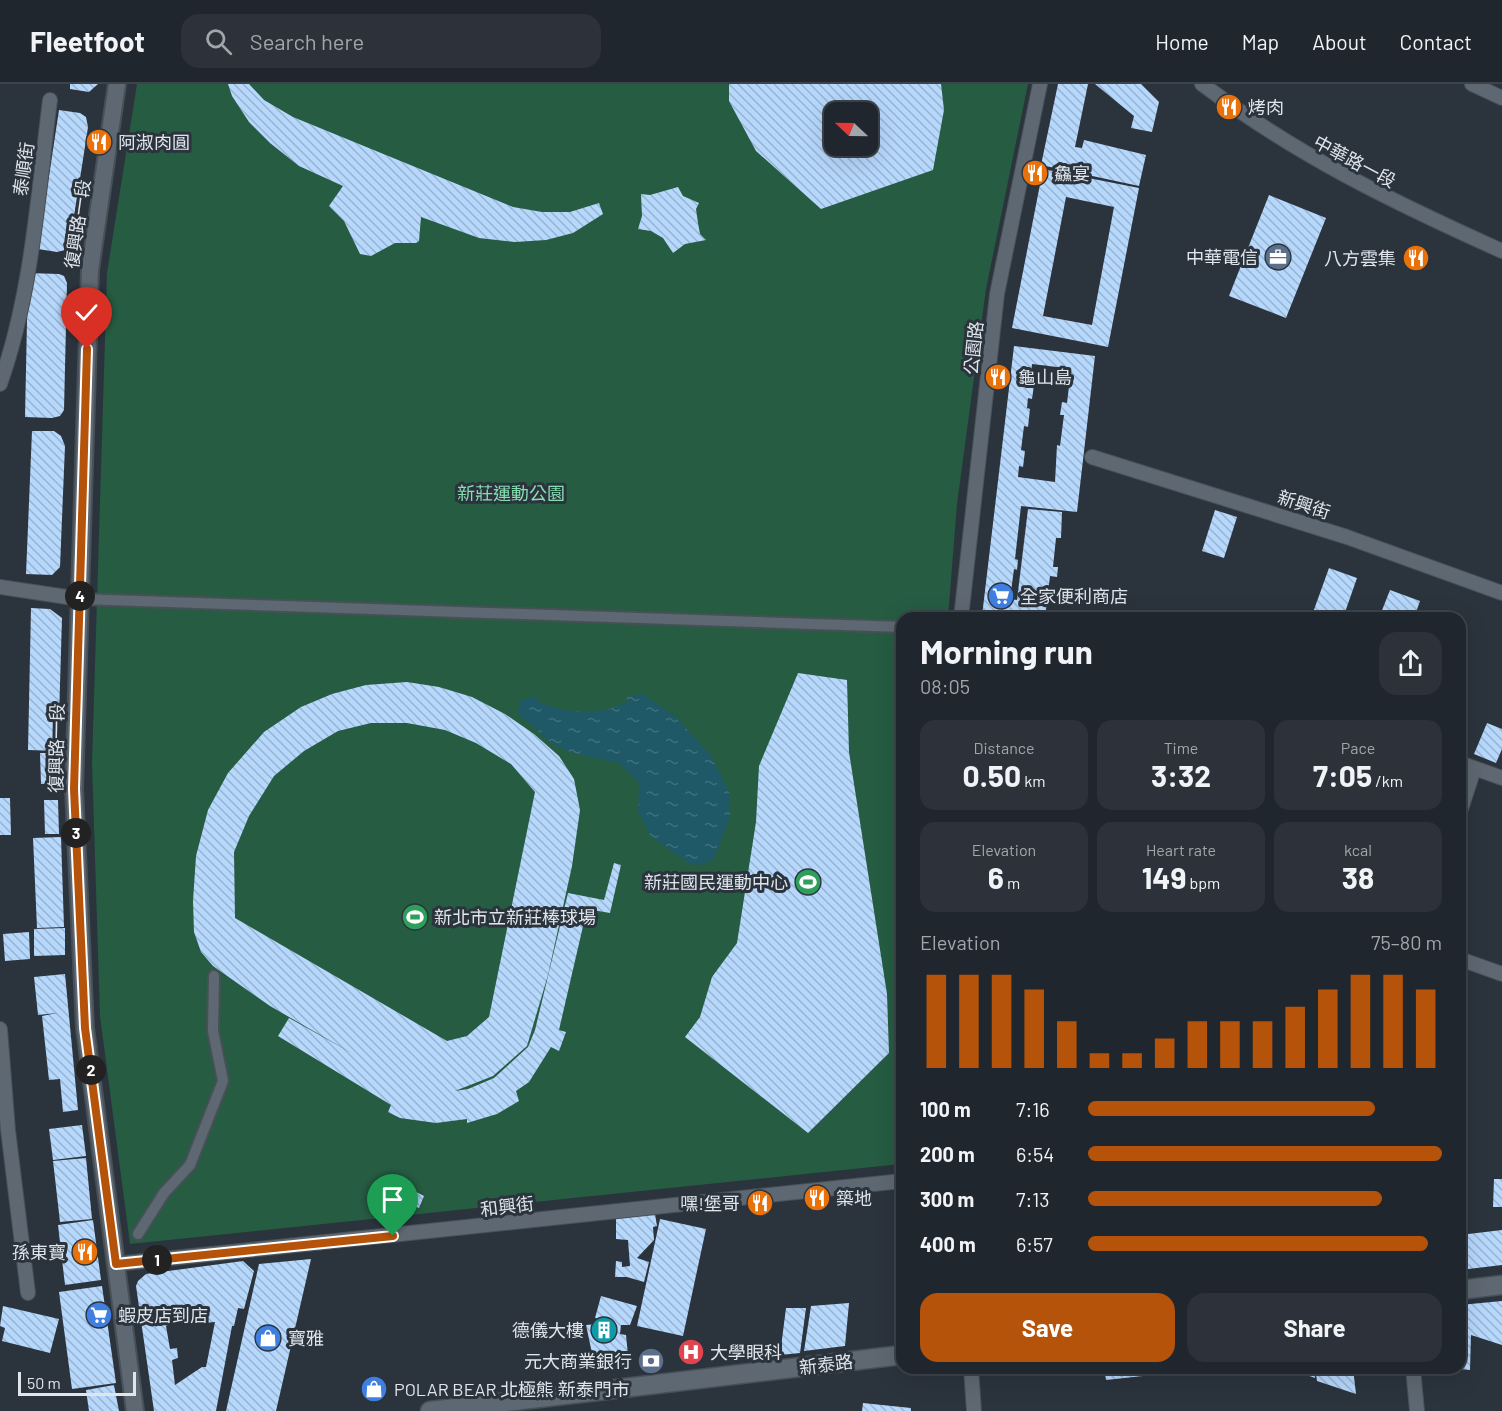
<!DOCTYPE html>
<meta charset="utf-8">
<style>
:root{--surface:#20262e;--page:#2d323a;--text:#f1f3f6;--muted:#a2a5aa;--line:#3d434a;--accent:#b45309}
body{margin:0;font-family:Barlow,"Noto Sans TC",sans-serif;background:var(--page);color:var(--text);height:100vh;display:flex;flex-direction:column;font-size:22px;white-space:nowrap}
*{box-sizing:border-box;margin:0}
p{font-size:20px;color:var(--muted)}
.icon{flex:none;width:33px;height:33px;fill:none;stroke:currentColor;stroke-width:2;stroke-linecap:round;stroke-linejoin:round}
.map{position:relative;flex:1;overflow:hidden}
.drawer{position:absolute;left:896px;top:528px;width:570px;height:762px;display:flex;flex-direction:column;background:var(--surface);border-radius:18px;box-shadow:0 6px 24px #0002,0 0 0 2px var(--line)}
.drawer>*{flex:none}
.needle{width:39px;rotate:292deg}
.fabs{position:absolute;left:824px;top:18px;display:grid;gap:12px}
.fabs a{display:grid;place-items:center;width:54px;height:54px;border-radius:12px;background:var(--surface);box-shadow:0 6px 24px #0002,0 0 0 2px var(--line);font-size:30px}
.scale{position:absolute;left:18px;bottom:15px;width:118px;box-sizing:border-box;padding-left:6px;border:3px solid #dfe5eb;border-top:0;font-size:16px;line-height:21px;white-space:nowrap;color:#dfe5eb;-webkit-text-stroke:4px #2b333d;paint-order:stroke}
.pin{position:absolute;display:grid;place-items:center;width:51px;height:51px;color:#fff;margin:-62px -26px;border-radius:50% 50% 50% 0;rotate:-45deg;box-shadow:0 0 6px #0007}
.pin .icon{rotate:45deg}
.km{position:absolute;width:30px;height:30px;margin:-15px;border-radius:50%;background:#222;color:#fff;font-size:16px;line-height:30px;text-align:center}
.round{display:grid;place-items:center;flex:none;width:63px;height:63px;border-radius:18px;background:var(--page)}
.head{display:flex;align-items:center;justify-content:space-between;height:102px;padding:0 24px}
h1{font-size:33px;font-weight:700;line-height:45px}
.stats{display:grid;grid-template-columns:repeat(3,1fr);gap:9px;height:102px;padding:6px 24px}
.stats div{display:grid;align-content:center;border-radius:15px;background:var(--page);text-align:center}
.stats b{font-size:30px;font-weight:700}
.stats small{font-size:16px;font-weight:400}
.stats p{font-size:16px}
.chart{height:168px;padding:12px 24px}
.chart p{display:flex;justify-content:space-between}
.chart svg{width:100%;height:108px;margin-top:6px;stroke:var(--accent);stroke-width:6}
.button{display:flex;gap:12px;margin-top:auto;padding:12px 24px}
.button a{flex:1;height:69px;border-radius:18px;background:var(--accent);color:#fff;font-size:24px;font-weight:700;line-height:69px;text-align:center}
.button a+a{background:var(--page);color:var(--text)}
ul{padding:0 24px;list-style:none;font-size:20px}
li{display:grid;grid-template-columns:96px 72px 1fr;align-items:center;height:45px}
li i{height:15px;border-radius:8px;background:var(--accent)}
header{display:flex;align-items:center;gap:36px;box-sizing:border-box;height:84px;padding:0 30px;background:var(--surface);border-bottom:2px solid var(--line)}
header strong{font-size:28px}
nav{display:flex;gap:33px;margin-inline-start:auto;font-size:21px}
.search{width:420px;height:54px;background:var(--page);display:flex;align-items:center;gap:15px;box-sizing:border-box;padding:0 21px;border-radius:18px;color:var(--muted);font-size:22px}
.map>svg:first-child{display:block}
.park{fill:#255c42;fill-rule:evenodd}
.water{fill:url(#water-ripples)}
.building{fill:url(#building-back-hatch);fill-rule:evenodd}
.lines{fill:none;stroke-linecap:round;stroke-linejoin:round}
.pedestrian-casing{stroke:#485057;stroke-width:14}
.minor-casing{stroke:#485057;stroke-width:16}
.tertiary-casing{stroke:#485057;stroke-width:20}
.secondary-casing{stroke:#485057;stroke-width:21}
.pedestrian{stroke:#5e6872;stroke-width:10}
.minor{stroke:#5e6872;stroke-width:14}
.tertiary{stroke:#5e6872;stroke-width:16}
.secondary{stroke:#5e6872;stroke-width:18}
.route-casing{stroke:#fff;stroke-width:12}
.route{stroke:#b45309;stroke-width:8}
.labels{text-anchor:middle;dominant-baseline:central;stroke-width:6;stroke-linejoin:round;paint-order:stroke}
.poi-label{font-size:18px;fill:#dfe5eb;stroke:#2b333d;text-anchor:start}
.street-label{font-size:18px;fill:#dfe5eb;stroke:#2b333d}
.park-label{font-size:18px;fill:#86deb0;stroke:#2b333d}
</style>
<header>
<strong>Fleetfoot</strong>
<div class="search"><svg class="icon" aria-label="search" viewBox="0 0 24 24"><circle cx="10" cy="10" r="6"/><path d="M15 15l6 6"/></svg>Search here</div>
<nav><a>Home</a><a>Map</a><a>About</a><a>Contact</a></nav>
</header>
<div class="map">
<svg width="1502" height="1327" viewBox="0 0 1502 1327">
<defs>
<pattern id="water-ripples" width="26" height="14" patternUnits="userSpaceOnUse" patternTransform="scale(1.5)"><rect width="26" height="14" fill="#1f5866"/><path d="M2 4q2-2 4 0t4 0M15 11q2-2 4 0t4 0" fill="none" stroke="#3f707c"/></pattern>
<pattern id="building-back-hatch" width="6" height="6" patternUnits="userSpaceOnUse" patternTransform="scale(1.5)"><rect width="6" height="6" fill="#b6d8fd"/><path d="M-1 5l2 2M0 0l6 6M5-1l2 2" fill="none" stroke="#99b3cf"/></pattern>
</defs>
<rect width="100%" height="100%" fill="#2b333d"/>
<path class="park" d="M137 0H1028L986 205 957 420 948 534H902L901 1080 130 1160 100 932 92 679 107 189ZM834 28H867V62H834Z"/>
<path class="water" d="M642 610 675 632 711 672 730 710V732L716 770 711 777 699 781 689 779 651 753 638 727 639 699 619 679 570 668 551 659 518 629 520 617 536 612 539 618C566 630 601 632 627 618V613Z"/>
<g class="building">
<path d="M70 0H98L89 8 70 5Z"/>
<path d="M228 0H249L264 16 293 33 513 123 542 128H570L599 119 603 130 573 149 546 156 515 158 479 154 421 133 419 157 416 159H395L371 172 360 170 344 137 329 122 343 102 299 82 270 59 249 38 232 12Z"/>
<path d="M729 0H941L944 26 933 86 821 125 756 67 729 17ZM834 28H867V62H834Z"/>
<path d="M1058 0H1088L1075 63 1082 64 1084 56 1146 71 1139 102 1041 81Z"/>
<path d="M1095 0H1141L1159 18 1152 48 1131 44 1134 32Z"/>
<path d="M59 26 80 29 86 33 88 43 70 159 65 166 57 168 38 165Z"/>
<path d="M1043 85 1139 104 1108 263 1012 244ZM1066 113 1114 123 1092 241 1043 232Z"/>
<path d="M678 103 683 112 699 119 696 125 698 139 700 150 706 156 685 160 673 169 663 154 651 147 638 145 642 132 641 110 650 111Z"/>
<path d="M1269 111 1326 134 1286 234 1229 212Z"/>
<path d="M28 189 59 190 64 192 67 199 64 326 60 332 52 334 25 333Z"/>
<path d="M1014 262 1095 272 1077 428 1021 422 1015 475 1018 476 1017 486 1014 485 1010 515 1017 516 1028 425 1062 428 1061 454H1056L1053 483H1058L1057 493 1050 492 1045 534 982 532ZM1032 280 1065 284 1063 293 1070 294 1067 319 1062 318 1060 331H1064L1060 362 1057 361 1055 398 1018 393 1019 382 1023 383 1025 367 1021 366 1024 342 1028 343 1030 325 1027 324 1028 314 1032 315 1034 301H1030Z"/>
<path d="M32 347H54L61 352 65 362 60 483 52 491 26 490Z"/>
<path d="M1215 426 1237 433 1224 474 1202 467Z"/>
<path d="M1329 484 1357 494 1343 534H1311Z"/>
<path d="M1390 506 1420 517 1414 534H1379Z"/>
<path d="M31 524 50 525 62 534 58 667 28 666Z"/>
<path d="M798 589 847 596 849 668 887 910 889 969 808 1049 685 953 700 933 712 893 737 859 756 738 759 682Z"/>
<path d="M407 598 439 603 472 613 505 630 534 650 559 672 574 695 580 726 572 782 548 891 527 962 493 992 455 1007 468 1005 494 994 528 963 535 946 568 809 604 816 614 779 621 781 610 829 587 825 559 946 566 948 559 967 551 963 529 998 516 1007 519 1017 497 1030 467 1039V1035L436 1039 400 1034 388 1028 391 1021 278 952 289 934 357 972 270 922 213 882 201 868 194 848 193 817 196 772 208 726 228 689 264 648 301 623 332 610 366 601ZM371 639H407L445 646 476 659 511 680 535 708 489 933 467 952 447 957 235 834 234 768 249 732 274 692 304 667 338 647Z"/>
<path d="M1487 639 1502 645V665L1496 679 1474 670Z"/>
<path d="M40 669H58L59 700H41Z"/>
<path d="M0 714H10L11 751H0Z"/>
<path d="M44 716H58L59 750H45Z"/>
<path d="M61 753 64 843 37 844 33 754Z"/>
<path d="M65 844V871L34 872V845Z"/>
<path d="M29 848 30 875 5 877 3 850Z"/>
<path d="M65 890 78 1026 63 1028 60 995 49 996 42 932 57 929 38 931 34 893Z"/>
<path d="M82 1041 86 1072 53 1076 49 1045Z"/>
<path d="M86 1074 92 1135 60 1138 53 1077Z"/>
<path d="M1494 1095H1502V1123H1493Z"/>
<path d="M393 1096 424 1112 419 1124 400 1116 386 1115Z"/>
<path d="M655 1130 657 1142 653 1143 654 1156 637 1174 649 1178 644 1198 627 1193H615L616 1177 622 1178V1183L630 1182 628 1156 616 1155V1134Z"/>
<path d="M660 1135 706 1145 683 1252 637 1242Z"/>
<path d="M93 1136 101 1196 65 1201 58 1141Z"/>
<path d="M1502 1146V1181L1460 1186V1151Z"/>
<path d="M311 1175 276 1327H226L259 1180Z"/>
<path d="M243 1177 254 1187 244 1225 238 1224 234 1242H232L216 1327H154L136 1202 138 1197 146 1190ZM203 1229 204 1239 215 1238 206 1283H202L175 1301 172 1276 178 1274 177 1264 170 1265 166 1242 174 1240 173 1231Z"/>
<path d="M102 1202 116 1299 72 1305 59 1208Z"/>
<path d="M601 1212 637 1222 630 1241H621L620 1250 626 1251 629 1281 596 1288 586 1241 598 1240 600 1235 595 1234Z"/>
<path d="M1502 1217V1261L1471 1251 1470 1286 1460 1285V1221Z"/>
<path d="M849 1219 845 1262 804 1267 811 1222Z"/>
<path d="M3 1222 59 1235 50 1269 2 1257 5 1244 0 1242Z"/>
<path d="M786 1224H806L800 1269 780 1271Z"/>
<path d="M1050 1284H1081V1288L1051 1292Z"/>
<path d="M1104 1284H1198V1286L1106 1296Z"/>
<path d="M1286 1284H1314L1315 1294Z"/>
<path d="M1315 1284H1353L1356 1310 1317 1297Z"/>
<path d="M114 1301 119 1327H89L86 1306Z"/>
<path d="M863 1319 911 1324V1327H862Z"/>
</g>
<g class="lines">
<defs>
<g id="pedestrian">
<path d="M80 515 902 543"/>
<path d="M138 1150 164 1109 190 1081 223 997 213 947 214 892"/>
</g>
<g id="minor">
<path d="M1202 0C1298 72 1393 118 1502 167"/>
<path d="M1472 0 1502 14"/>
<path d="M0 300C32 210 38 110 50 16"/>
<path d="M1092 373 1347 453 1502 509"/>
<path d="M0 503 80 515"/>
<path d="M961 534 997 210 1040 0"/>
<path d="M1460 679 1502 694"/>
<path d="M1460 728 1474 685"/>
<path d="M1460 875 1502 890"/>
<path d="M0 945 8 1046 28 1209"/>
<path d="M116 1180 902 1097"/>
<path d="M971 1284 974 1327"/>
<path d="M1413 1284 1417 1327"/>
</g>
<path id="tertiary" d="M117 0 90 186 74 705 85 944 135 1327"/>
<g id="secondary">
<path d="M1460 1206 1502 1201"/>
<path d="M430 1327 902 1271"/>
</g>
</defs>
<use href="#pedestrian" class="pedestrian-casing"/>
<use href="#minor" class="minor-casing"/>
<use href="#tertiary" class="tertiary-casing"/>
<use href="#secondary" class="secondary-casing"/>
<use href="#pedestrian" class="pedestrian"/>
<use href="#minor" class="minor"/>
<use href="#tertiary" class="tertiary"/>
<use href="#secondary" class="secondary"/>
</g>
<g class="lines">
<defs>
<path id="route" d="M87 265 74 705 85 944 116 1180 393 1152"/>
</defs>
<use href="#route" class="route-casing"/>
<use href="#route" class="route"/>
</g>
<defs>
<symbol id="restaurant-disc" viewBox="-11 -11 22 22"><circle r="9.5" fill="#e8710a" stroke="#2b333d"/><path d="M-5-6h1v4h1v-4h1v4h1v-4h1v5L-1.5 .5V6h-2V.5L-5-1ZM5-6V6H3V1.5H1.5Q1.5-4 5-6Z" fill="#fff"/></symbol>
<symbol id="office-disc" viewBox="-11 -11 22 22"><circle r="9.5" fill="#5c6f8a" stroke="#2b333d"/><path d="M-6-3h4V-5.5h4V-3h4V5H-6ZM-1-4.5V-3h2v-1.5ZM-6 0V1H6V0Z" fill="#fff"/></symbol>
<symbol id="supermarket-disc" viewBox="-11 -11 22 22"><circle r="9.5" fill="#3f7fe0" stroke="#2b333d"/><path d="M-6-5.5h2.5l.6 2H6L4.5 2H-2.5L-4.4-4H-6ZM-1.5 3.2a1.3 1.3 0 1 0 .1 0ZM3 3.2a1.3 1.3 0 1 0 .1 0Z" fill="#fff"/></symbol>
<symbol id="stadium-disc" viewBox="-11 -11 22 22"><circle r="9.5" fill="#2e9e5b" stroke="#2b333d"/><path d="M0-5a6.5 5 0 1 0 0 10a6.5 5 0 1 0 0-10ZM-3.5-1.8h7v3.6h-7Z" fill="#fff"/></symbol>
<symbol id="building-disc" viewBox="-11 -11 22 22"><circle r="9.5" fill="#0f9aa8" stroke="#2b333d"/><path d="M-4-6H4V6H1V3H-1V6H-4ZM-2.5-4.3h1.7v1.8h-1.7ZM.8-4.3h1.7v1.8H.8ZM-2.5-1h1.7V.8h-1.7ZM.8-1h1.7V.8H.8Z" fill="#fff"/></symbol>
<symbol id="shop-disc" viewBox="-11 -11 22 22"><circle r="9.5" fill="#3f7fe0" stroke="#2b333d"/><path d="M-5-2.5h2.3a2.7 3.5 0 0 1 5.4 0H5L5.5 6h-11ZM-1.5-2.5h3a1.5 2.3 0 0 0-3 0Z" fill="#fff"/></symbol>
<symbol id="hospital-disc" viewBox="-11 -11 22 22"><circle r="9.5" fill="#e0444e" stroke="#2b333d"/><path d="M-5-5h3v3.5h4V-5h3V5h-3V1.5h-4V5h-3Z" fill="#fff"/></symbol>
<symbol id="bank-disc" viewBox="-11 -11 22 22"><circle r="9.5" fill="#5c6f8a" stroke="#2b333d"/><path d="M-6-4H6V4H-6ZM0-2.3a2.3 2.3 0 1 0 0 4.6a2.3 2.3 0 1 0 0-4.6Z" fill="#fff"/></symbol>
</defs>
<g fill-rule="evenodd">
<use href="#restaurant-disc" x="1214" y="8" width="30" height="30"/>
<use href="#restaurant-disc" x="84" y="43" width="30" height="30"/>
<use href="#restaurant-disc" x="1020" y="74" width="30" height="30"/>
<use href="#office-disc" x="1263" y="158" width="30" height="30"/>
<use href="#restaurant-disc" x="1401" y="159" width="30" height="30"/>
<use href="#restaurant-disc" x="983" y="278" width="30" height="30"/>
<use href="#supermarket-disc" x="986" y="497" width="30" height="30"/>
<use href="#stadium-disc" x="793" y="783" width="30" height="30"/>
<use href="#stadium-disc" x="400" y="818" width="30" height="30"/>
<use href="#restaurant-disc" x="802" y="1099" width="30" height="30"/>
<use href="#restaurant-disc" x="745" y="1104" width="30" height="30"/>
<use href="#restaurant-disc" x="70" y="1153" width="30" height="30"/>
<use href="#supermarket-disc" x="84" y="1216" width="30" height="30"/>
<use href="#building-disc" x="589" y="1231" width="30" height="30"/>
<use href="#shop-disc" x="253" y="1239" width="30" height="30"/>
<use href="#hospital-disc" x="676" y="1253" width="30" height="30"/>
<use href="#bank-disc" x="636" y="1262" width="30" height="30"/>
<use href="#shop-disc" x="359" y="1290" width="30" height="30"/>
</g>
<g class="labels">
<g class="poi-label">
<text x="1248" y="23">烤肉</text>
<text x="118" y="58">阿淑肉圓</text>
<text x="1054" y="89">鱻宴</text>
<text x="1258" y="173" text-anchor="end">中華電信</text>
<text x="1396" y="174" text-anchor="end">八方雲集</text>
<text x="1018" y="293">龜山島</text>
<text x="1020" y="512">全家便利商店</text>
<text x="788" y="798" text-anchor="end">新莊國民運動中心</text>
<text x="434" y="833">新北市立新莊棒球場</text>
<text x="836" y="1114">築地</text>
<text x="740" y="1119" text-anchor="end">嘿!堡哥</text>
<text x="66" y="1168" text-anchor="end">孫東寶</text>
<text x="118" y="1231">蝦皮店到店</text>
<text x="584" y="1246" text-anchor="end">德儀大樓</text>
<text x="288" y="1254">寶雅</text>
<text x="710" y="1268">大學眼科</text>
<text x="632" y="1277" text-anchor="end">元大商業銀行</text>
<text x="394" y="1305">POLAR BEAR 北極熊 新泰門市</text>
</g>
<g class="street-label">
<text transform="translate(1355 77) rotate(28)">中華路一段</text>
<text transform="translate(23 85) rotate(-82)">泰順街</text>
<text transform="translate(77 140) rotate(-82)">復興路一段</text>
<text transform="translate(973 264) rotate(-84)">公園路</text>
<text transform="translate(1304 420) rotate(18)">新興街</text>
<text transform="translate(56 664) rotate(-89)">復興路一段</text>
<text transform="translate(507 1122) rotate(-7)">和興街</text>
<text transform="translate(826 1280) rotate(-7)">新泰路</text>
</g>
<g class="park-label">
<text x="511" y="409">新莊運動公園</text>
</g>
</g>
</svg>
<div class="fabs">
<a><svg class="needle" viewBox="-14 -14 28 28"><path d="M0-13l5 13h-10z" fill="#e53935"/><path d="M0 13l5-13h-10z" fill="#a2a5aa"/></svg></a>
</div>
<div class="scale">50 m</div>
<div class="pin" style="left:393px;top:1152px;background:#1e9e55"><svg class="icon" aria-label="arrive" viewBox="0 0 24 24"><path d="M6 21V4h12l-3 4 3 4H6"/></svg></div>
<div class="pin" style="left:87px;top:265px;background:#d93025"><svg class="icon" aria-label="check" viewBox="0 0 24 24"><path d="M5 12l5 5 9-10"/></svg></div>
<b class="km" style="left:157px;top:1176px">1</b>
<b class="km" style="left:91px;top:986px">2</b>
<b class="km" style="left:76px;top:749px">3</b>
<b class="km" style="left:80px;top:512px">4</b>
<section class="drawer">
<div class="head"><div><h1>Morning run</h1><p>08:05</p></div><a class="round"><svg class="icon" aria-label="share" viewBox="0 0 24 24"><path d="M12 15V3M7 8l5-5 5 5M5 13v7h14v-7"/></svg></a></div>
<div class="stats">
<div><p>Distance</p><b>0.50<small> km</small></b></div>
<div><p>Time</p><b>3:32</b></div>
<div><p>Pace</p><b>7:05<small> /km</small></b></div>
</div>
<div class="stats">
<div><p>Elevation</p><b>6<small> m</small></b></div>
<div><p>Heart rate</p><b>149<small> bpm</small></b></div>
<div><p>kcal</p><b>38</b></div>
</div>
<div class="chart"><p><span>Elevation</span>75–80 m</p>
<svg viewBox="0 0 160 44" preserveAspectRatio="none"><path d="M5 44V6M15 44V6M25 44V6M35 44V12M45 44V25M55 44V38M65 44V38M75 44V32M85 44V25M95 44V25M105 44V25M115 44V19M125 44V12M135 44V6M145 44V6M155 44V12"/></svg>
</div>
<ul>
<li><b>100 m</b>7:16<i style="width:81%"></i></li>
<li><b>200 m</b>6:54<i style="width:100%"></i></li>
<li><b>300 m</b>7:13<i style="width:83%"></i></li>
<li><b>400 m</b>6:57<i style="width:96%"></i></li>
</ul>
<div class="button"><a>Save</a><a>Share</a></div>
</section>
</div>
